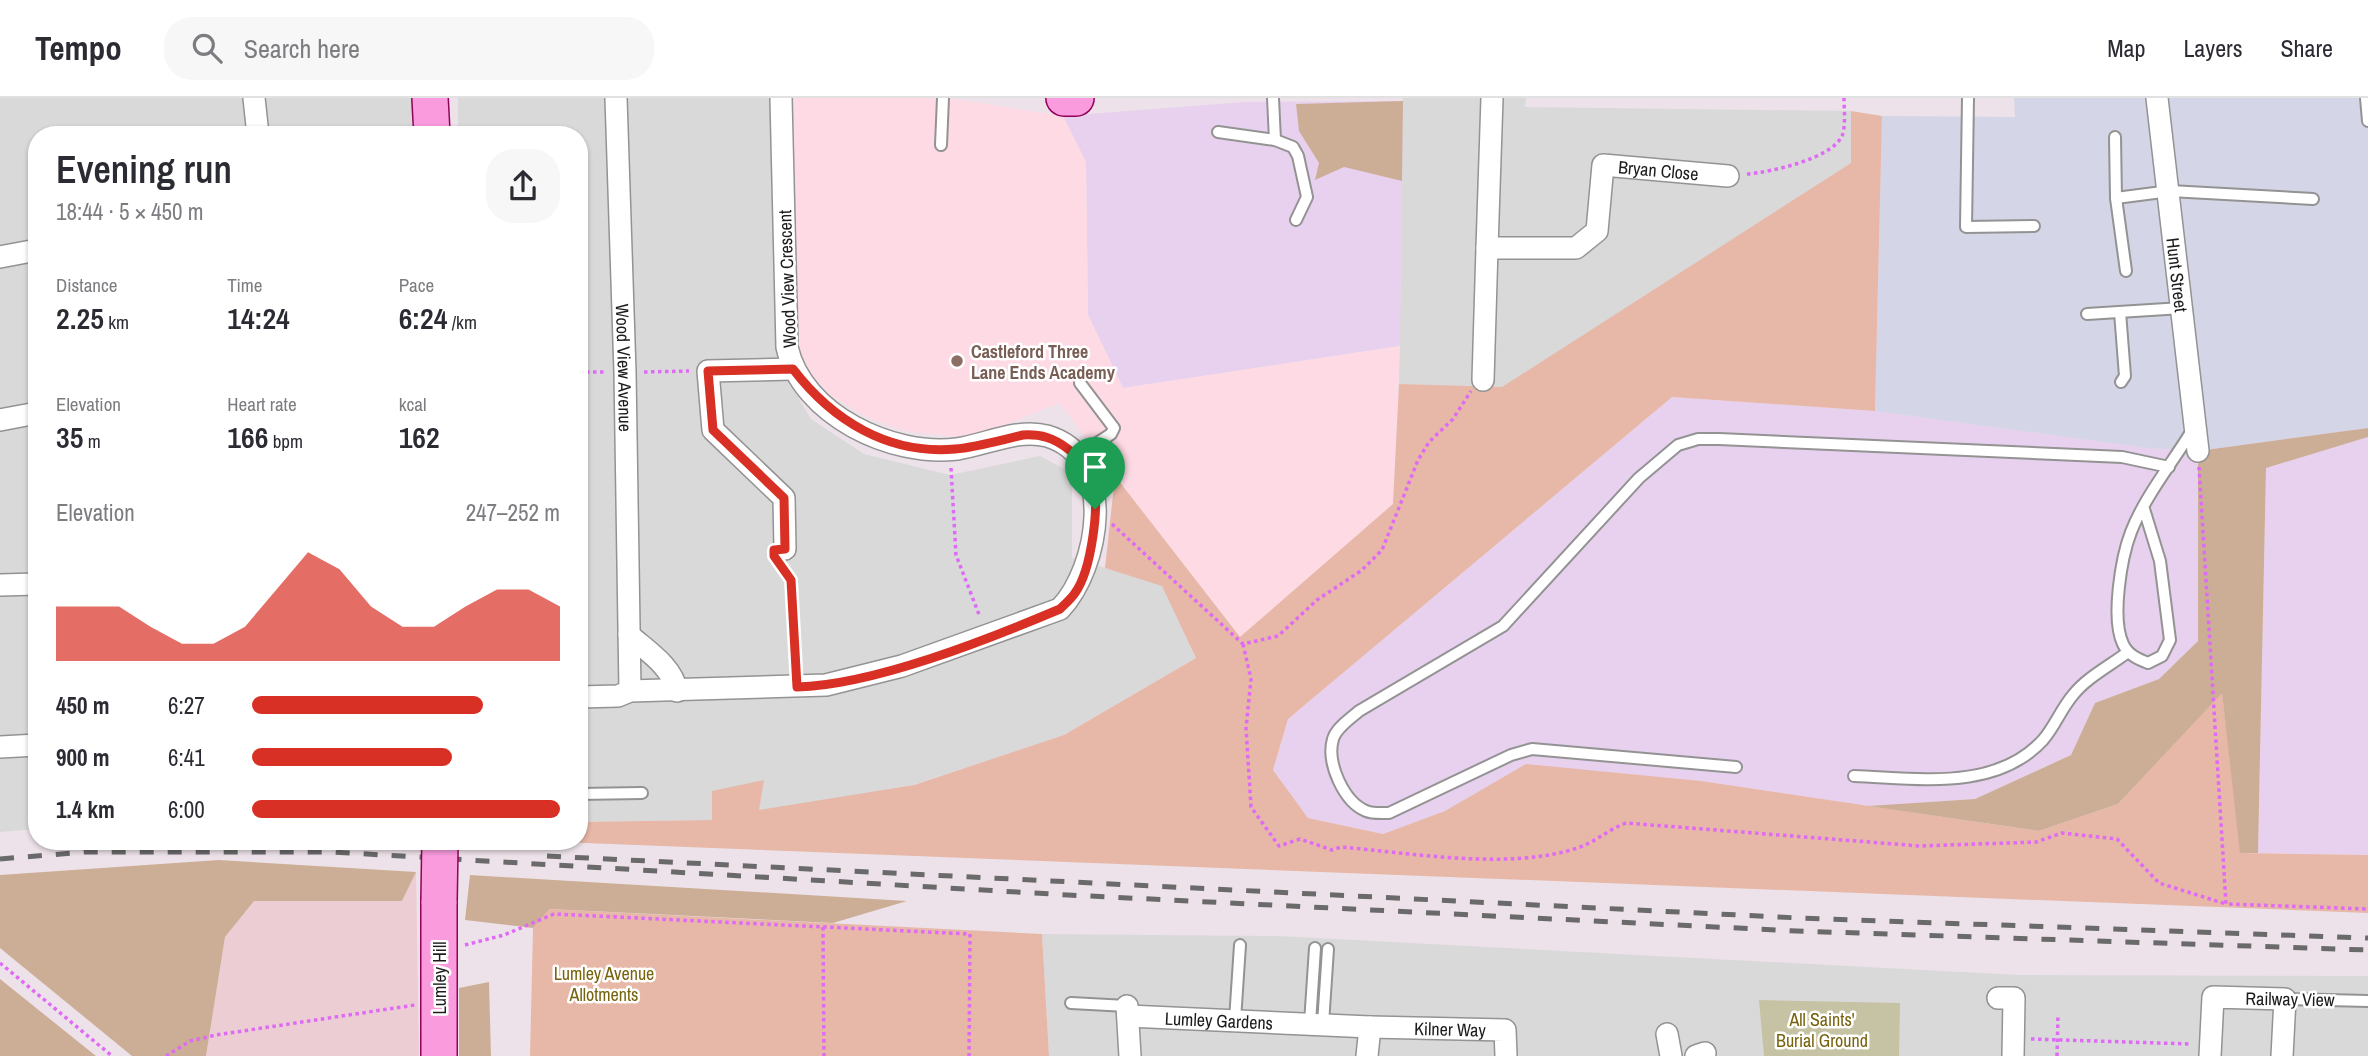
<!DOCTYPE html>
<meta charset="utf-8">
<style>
:root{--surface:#fff;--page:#f7f7f7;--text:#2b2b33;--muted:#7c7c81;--line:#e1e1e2;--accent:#d93025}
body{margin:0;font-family:"Archivo Narrow",sans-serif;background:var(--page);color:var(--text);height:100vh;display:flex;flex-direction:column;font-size:26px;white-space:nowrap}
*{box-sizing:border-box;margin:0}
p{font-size:23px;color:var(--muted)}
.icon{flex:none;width:38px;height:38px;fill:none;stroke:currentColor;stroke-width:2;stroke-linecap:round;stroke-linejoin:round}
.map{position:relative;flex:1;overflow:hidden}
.sheet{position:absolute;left:28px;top:28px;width:560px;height:724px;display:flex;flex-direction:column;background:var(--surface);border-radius:28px;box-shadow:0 2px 5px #0004}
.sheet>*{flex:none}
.pin{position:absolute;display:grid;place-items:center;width:60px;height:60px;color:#fff;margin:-72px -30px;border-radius:50% 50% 50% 0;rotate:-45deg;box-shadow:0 0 7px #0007}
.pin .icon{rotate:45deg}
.round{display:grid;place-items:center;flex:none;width:74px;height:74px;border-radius:28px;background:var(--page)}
.overview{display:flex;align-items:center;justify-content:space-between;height:119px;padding:0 28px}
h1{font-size:38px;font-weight:600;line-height:52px}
.figures{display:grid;grid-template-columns:repeat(3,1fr);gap:10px;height:119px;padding:7px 28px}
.figures div{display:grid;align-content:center}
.figures b{font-size:30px;font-weight:600}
.figures small{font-size:19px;font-weight:400}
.figures p{font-size:19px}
.chart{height:196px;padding:14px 28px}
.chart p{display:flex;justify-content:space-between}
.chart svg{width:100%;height:126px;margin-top:7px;fill:var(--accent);opacity:.7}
ul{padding:0 28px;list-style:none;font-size:23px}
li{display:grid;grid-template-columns:112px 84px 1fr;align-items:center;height:52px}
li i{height:18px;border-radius:9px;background:var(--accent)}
header{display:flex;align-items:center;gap:42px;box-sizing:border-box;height:98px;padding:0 35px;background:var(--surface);border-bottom:2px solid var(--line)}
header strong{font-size:33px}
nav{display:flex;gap:38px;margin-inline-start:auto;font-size:24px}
.search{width:490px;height:63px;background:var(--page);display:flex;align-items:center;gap:18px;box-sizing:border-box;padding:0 24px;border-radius:28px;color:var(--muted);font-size:26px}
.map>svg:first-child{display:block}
.residential{fill:#dad9da}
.commercial{fill:#e8d1ee}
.industrial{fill:#d4d5e6}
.education{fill:#fedae4}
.farmland{fill:#eccdd3}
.grass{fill:#e7b7a8}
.forest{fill:#ccae97}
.cemetery{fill:#c6c2a4}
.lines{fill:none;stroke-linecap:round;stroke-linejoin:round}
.lane-casing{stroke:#939393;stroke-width:14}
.street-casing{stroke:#939393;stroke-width:24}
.primary-casing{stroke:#910358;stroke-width:38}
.path{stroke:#df6af6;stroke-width:3.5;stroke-dasharray:3.5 3.5;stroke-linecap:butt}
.lane{stroke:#fff;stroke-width:10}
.street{stroke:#fff;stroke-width:21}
.primary{stroke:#f99bdd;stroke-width:35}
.rail{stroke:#6a6a6a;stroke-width:5;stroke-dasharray:14 14;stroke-linecap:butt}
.primary-bridge-casing{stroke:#910358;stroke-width:38;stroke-linecap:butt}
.primary-bridge{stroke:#f99bdd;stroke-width:35}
.route-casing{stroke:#fff;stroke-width:14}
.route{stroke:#d93025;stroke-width:9}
.education-dot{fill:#8d6e63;stroke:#fff;stroke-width:2.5}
.labels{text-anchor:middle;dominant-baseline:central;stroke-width:5;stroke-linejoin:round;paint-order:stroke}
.street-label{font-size:18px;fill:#1c1c1c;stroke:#fff}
.education-label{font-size:18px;font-weight:bold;fill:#785e54;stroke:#fff;text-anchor:start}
.park-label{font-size:18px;fill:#77630e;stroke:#fff}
</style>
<header>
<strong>Tempo</strong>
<div class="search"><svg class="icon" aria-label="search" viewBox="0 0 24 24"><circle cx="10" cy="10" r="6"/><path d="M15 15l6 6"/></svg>Search here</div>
<nav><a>Map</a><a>Layers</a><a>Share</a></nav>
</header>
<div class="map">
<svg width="2368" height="958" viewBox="0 0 2368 958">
<rect width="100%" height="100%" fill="#ede2e9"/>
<g class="residential">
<path d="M0 0H415L416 37H37V731L0 734Z"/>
<path d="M458 0H776L779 267 811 321 864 356 950 377 1040 358 1072 375V460L1163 487 1196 560 1064 637 913 687 713 722 579 724V37H458Z"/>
<path d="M1403 0H1526L1525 9 1851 13V65L1502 290 1399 286Z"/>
<path d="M1042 836 1278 838 2018 877 2368 878V958H1049Z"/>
</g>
<g class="commercial">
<path d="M1403 3 1400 248 1123 290 1088 217 1086 64 1063 18 1244 4Z"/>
<path d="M1672 299 1875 313 2147 350 2198 353V543L2159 581 2095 605 2071 657 1975 701 1868 708 1701 683 1526 667 1445 713 1383 736 1308 720 1273 672 1288 621Z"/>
<path d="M2368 339V757L2258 755 2266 370Z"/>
</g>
<path class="industrial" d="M2014 0H2368V330L2198 353 2147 350 1875 313 1882 18 2015 19Z"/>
<path class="education" d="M787 0H947L1063 18 1086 64 1088 217 1123 290 1400 248 1393 406 1240 539 1059 305 1005 327 958 339 904 333 865 318 831 298 810 275 800 252Z"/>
<path class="farmland" d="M416 774 419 958H206L225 839 254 803H402Z"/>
<g class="grass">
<path d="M1851 13 1882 18 1875 313 1672 299 1288 621 1273 672 1308 720 1383 736 1445 713 1526 666 1701 683 2039 733 2118 706 2222 594 2241 755 2368 757V815L560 744H579V724L712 722V693L764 682 759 712 914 687 1064 637 1196 560 1162 488 1105 470 1115 378 1240 539 1393 406 1399 286 1502 289 1851 65Z"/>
<path d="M548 811 1042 836 1049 958H530L533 830Z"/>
</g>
<g class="forest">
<path d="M1403 3 1402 83 1344 69 1315 82 1319 65 1299 33 1296 6Z"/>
<path d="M2368 330V339L2266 370 2258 755H2240L2222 595 2118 706 2039 733 1868 708 1975 701 2071 657 2095 605 2159 581 2198 543V353Z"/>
<path d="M219 762 416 774 402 803H254L225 839 206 958H132L0 850V777Z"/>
<path d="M470 777 907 803 833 825 549 811 533 830 465 822Z"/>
<path d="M0 881 96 958H0Z"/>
<path d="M489 884 491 958H459V890Z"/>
</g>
<path class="cemetery" d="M1759 902 1900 905 1899 958H1764Z"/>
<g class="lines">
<defs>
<g id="lane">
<path d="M1273 0 1275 42"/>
<path d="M1968 0 1966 129 2034 128"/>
<path d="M2366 0 2368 23"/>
<path d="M1218 34 1275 42 1293 49 1298 58 1307 99 1296 122"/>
<path d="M2115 39 2116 100 2170 93 2313 101"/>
<path d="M941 47 943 0"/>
<path d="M2116 100 2126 173"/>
<path d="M2120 214 2125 278 2121 284"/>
<path d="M2087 216 2182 210"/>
<path d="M1077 358 1111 336 1114 330 1080 285"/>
<path d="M2144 411 2160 463 2170 542 2162 558 2148 565C2138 561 2128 557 2123 546 2111 521 2121 460 2131 434 2145 398 2173 364 2193 331"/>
<path d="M1736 669 1532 651 1511 657 1389 715C1382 715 1373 716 1366 713 1344 704 1326 665 1333 641 1336 630 1350 621 1359 613L1503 528 1639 380 1678 347 1698 341H1719L2122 359 2169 369"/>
<path d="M1854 678C1917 680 1995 694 2043 642 2055 628 2061 611 2073 597 2086 580 2111 567 2128 554"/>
<path d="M579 696 642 695"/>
<path d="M2285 901 2368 903"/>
<path d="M1071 905 1127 908"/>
<path d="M1235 922 1240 847"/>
<path d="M1310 925 1315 850"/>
<path d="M1323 926 1328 851"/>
</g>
<g id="street">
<path d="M254 0 258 37"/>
<path id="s1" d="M616 0 625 274 630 593"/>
<path id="s2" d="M1492 0 1487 150H1576L1597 133 1603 67 1728 78"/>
<path id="s3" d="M2157 0 2198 353"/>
<path d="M0 159 37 152"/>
<path d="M1483 282 1487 150"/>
<path d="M0 322 37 315"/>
<path d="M785 451 784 400 713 332 708 273 793 271"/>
<path d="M0 487 37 486"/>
<path d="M629 537C647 553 672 568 677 593"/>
<path d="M579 599 618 598 630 593 826 587 902 568 1060 511C1099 470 1119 359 1047 338 1018 330 985 347 957 351 892 359 802 317 787 249L781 0"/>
<path d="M0 649 37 647"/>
<path d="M1998 900H2014L2013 958"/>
<path d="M1127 908 1130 958"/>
<path id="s4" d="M1128 918 1370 929 1367 958"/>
<path id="s5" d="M1370 929 1505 932 1506 958"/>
<path d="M1667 936 1671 958"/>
<path d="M1696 958 1705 955"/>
<path d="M2210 958 2213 899 2285 901 2282 958"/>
</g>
<g id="primary">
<path d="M430 0 432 37"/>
<path d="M1064 0H1076"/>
<path d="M439 803V958"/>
</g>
</defs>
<use href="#lane" class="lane-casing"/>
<use href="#street" class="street-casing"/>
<use href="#primary" class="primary-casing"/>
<g class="path">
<path d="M1747 76C1771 74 1831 61 1842 38 1846 29 1844 11 1844 0"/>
<path d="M579 274H605"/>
<path d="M644 274 689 273"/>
<path d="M2199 369 2226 806 2368 811"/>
<path d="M951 370 956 457 980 519"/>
<path d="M1112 426 1243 546 1278 538 1317 502 1362 472 1382 452 1418 362 1429 344 1453 321 1471 293"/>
<path d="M782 469 791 482 796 570"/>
<path d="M1243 546 1251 581 1246 630 1251 709 1279 748 1300 741 1332 752 1341 749C1411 755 1507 772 1574 751 1593 746 1607 732 1626 725L1920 748 2036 744 2062 735 2117 741 2159 785 2226 806"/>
<path d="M823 829 824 958"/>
<path d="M465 847 504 837 554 816 970 836 969 958"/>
<path d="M0 865 112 958"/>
<path d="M2031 941 2191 946"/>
<path d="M166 958 190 943 216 937 415 907"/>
<path d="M2057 958 2058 917"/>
</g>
<use href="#lane" class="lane"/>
<use href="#street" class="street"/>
<use href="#primary" class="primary"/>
<g class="rail">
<path d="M547 758 1799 820 2368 840"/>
<path d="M0 761 85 754H332L1068 797 1797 833 2368 852"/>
</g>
<defs>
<path id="primary-bridge" d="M439 803 440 744"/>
</defs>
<use href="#primary-bridge" class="primary-bridge-casing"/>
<use href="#primary-bridge" class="primary-bridge"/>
</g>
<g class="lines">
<defs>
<path id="route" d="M793 271C832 322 888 357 955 351 977 349 1001 342 1023 337 1041 336 1054 340 1068 351 1078 359 1088 367 1092 380 1101 405 1091 473 1075 495 1071 501 1065 506 1060 511 989 541 874 587 797 589L791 482 774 458V452L785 451 784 400 713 332 708 273Z"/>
</defs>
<use href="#route" class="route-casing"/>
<use href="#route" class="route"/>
</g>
<circle class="education-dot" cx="957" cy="263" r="7"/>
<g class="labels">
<g class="street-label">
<text stroke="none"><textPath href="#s2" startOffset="388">Bryan Close</textPath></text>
<text stroke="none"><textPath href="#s3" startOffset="178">Hunt Street</textPath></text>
<text transform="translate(787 181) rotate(-92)">Wood View Crescent</text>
<text stroke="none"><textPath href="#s1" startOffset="270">Wood View Avenue</textPath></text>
<text transform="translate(439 880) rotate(-90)">Lumley Hill</text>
<text transform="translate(2290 901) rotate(1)">Railway View</text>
<text stroke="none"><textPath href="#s4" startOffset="91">Lumley Gardens</textPath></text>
<text stroke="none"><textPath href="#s5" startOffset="80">Kilner Way</textPath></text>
</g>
<g class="education-label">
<text x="971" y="253">Castleford Three<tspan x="971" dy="21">Lane Ends Academy</tspan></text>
</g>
<g class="park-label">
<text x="604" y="875">Lumley Avenue<tspan x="604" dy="21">Allotments</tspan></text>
<text x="1822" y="921">All Saints'<tspan x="1822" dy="21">Burial Ground</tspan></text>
</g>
</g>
</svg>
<div class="pin" style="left:1095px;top:411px;background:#1e9e55"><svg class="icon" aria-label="arrive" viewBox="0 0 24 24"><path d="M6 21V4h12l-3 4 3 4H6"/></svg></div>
<section class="sheet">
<div class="overview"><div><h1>Evening run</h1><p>18:44 · 5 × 450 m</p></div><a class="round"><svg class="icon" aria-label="share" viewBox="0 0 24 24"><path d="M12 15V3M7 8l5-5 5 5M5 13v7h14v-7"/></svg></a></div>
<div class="figures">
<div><p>Distance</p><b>2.25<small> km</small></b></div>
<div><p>Time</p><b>14:24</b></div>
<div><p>Pace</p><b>6:24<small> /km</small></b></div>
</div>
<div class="figures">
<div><p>Elevation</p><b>35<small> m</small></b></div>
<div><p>Heart rate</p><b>166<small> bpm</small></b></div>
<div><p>kcal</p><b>162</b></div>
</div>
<div class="chart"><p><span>Elevation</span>247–252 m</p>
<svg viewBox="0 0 160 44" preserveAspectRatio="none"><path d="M0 44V25L10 25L20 25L30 32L40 38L50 38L60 32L70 19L80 6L90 12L100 25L110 32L120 32L130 25L140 19L150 19L160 25V44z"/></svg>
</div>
<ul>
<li><b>450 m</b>6:27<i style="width:75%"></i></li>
<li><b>900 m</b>6:41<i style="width:65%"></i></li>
<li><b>1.4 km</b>6:00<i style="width:100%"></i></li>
</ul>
</section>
</div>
